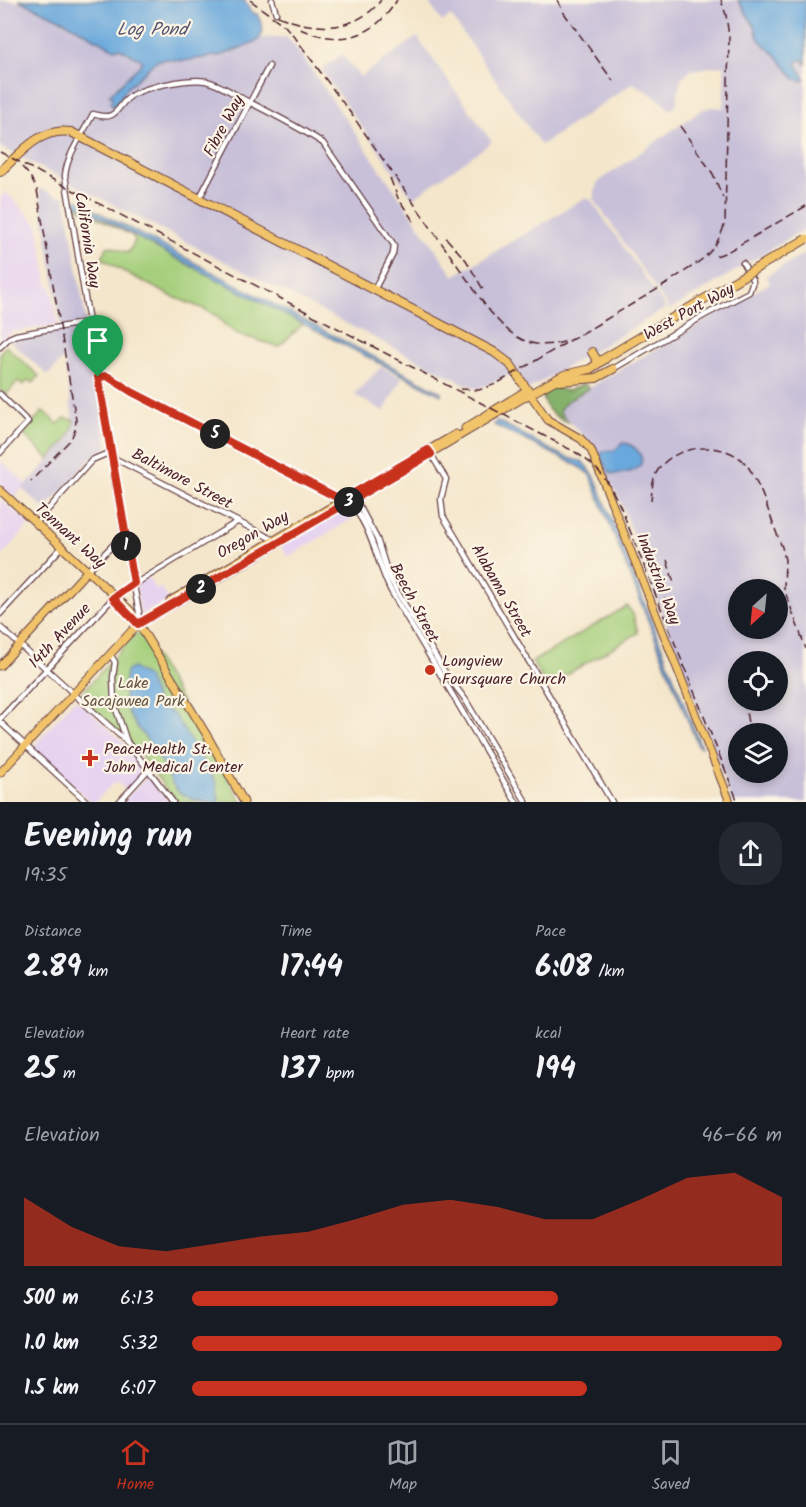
<!DOCTYPE html>
<meta charset="utf-8">
<style>
:root{--surface:#171b24;--page:#242831;--text:#f1f3f6;--muted:#9ea1a6;--line:#363941;--accent:#c8321e}
body{margin:0;font-family:Kalam,sans-serif;background:var(--page);color:var(--text);height:100vh;display:flex;flex-direction:column;font-size:22px;white-space:nowrap}
*{box-sizing:border-box;margin:0}
p{font-size:20px;color:var(--muted)}
.icon{flex:none;width:33px;height:33px;fill:none;stroke:currentColor;stroke-width:2;stroke-linecap:round;stroke-linejoin:round}
.map{position:relative;height:802px;overflow:hidden}
.panel{display:flex;flex-direction:column;background:var(--surface);flex:1}
.panel>*{flex:none}
.needle{width:39px;rotate:207deg}
.fabs{position:absolute;left:728px;top:579px;display:grid;gap:12px}
.fabs a{display:grid;place-items:center;width:60px;height:60px;border-radius:50%;background:var(--surface);box-shadow:0 3px 9px #0003;font-size:30px}
.pin{position:absolute;display:grid;place-items:center;width:51px;height:51px;color:#fff;margin:-62px -26px;border-radius:50% 50% 50% 0;rotate:-45deg;box-shadow:0 0 6px #0007}
.pin .icon{rotate:45deg}
.km{position:absolute;width:30px;height:30px;margin:-15px;border-radius:50%;background:#222;color:#fff;font-size:16px;line-height:30px;text-align:center}
.round{display:grid;place-items:center;flex:none;width:63px;height:63px;border-radius:24px;background:var(--page)}
.overview{display:flex;align-items:center;justify-content:space-between;height:102px;padding:0 24px}
h1{font-size:33px;font-weight:700;line-height:45px}
.figures{display:grid;grid-template-columns:repeat(3,1fr);gap:9px;height:102px;padding:6px 24px}
.figures div{display:grid;align-content:center}
.figures b{font-size:30px;font-weight:700}
.figures small{font-size:16px;font-weight:400}
.figures p{font-size:16px}
.chart{height:168px;padding:12px 24px}
.chart p{display:flex;justify-content:space-between}
.chart svg{width:100%;height:108px;margin-top:6px;fill:var(--accent);opacity:.7}
ul{padding:0 24px;list-style:none;font-size:20px}
li{display:grid;grid-template-columns:96px 72px 1fr;align-items:center;height:45px}
li i{height:15px;border-radius:8px;background:var(--accent)}
.menu{display:flex;justify-content:space-around;align-items:center;height:84px;border-top:2px solid var(--line);background:var(--surface);font-size:16px;color:var(--muted)}
.menu a{display:grid;justify-items:center;gap:3px}
.menu .on{color:var(--accent)}
.map>svg:first-child{display:block}
.built{fill:#e6d3f0}
.industrial{fill:#c8c0d8;fill-rule:evenodd}
.green{fill:#a5cf7b;stroke:#787753;stroke-width:1.5}
.forest{fill:#84b26b;stroke:#67684b;stroke-width:1.5}
.water{fill:#69a8dc;stroke:#5a6484;stroke-width:1.5}
.lines{fill:none;stroke-linecap:round;stroke-linejoin:round}
.minor-casing{stroke:#643d43;stroke-width:7}
.major-casing{stroke:#643d43;stroke-width:9}
.highway-casing{stroke:#643d43;stroke-width:10}
.minor{stroke:#fff;stroke-width:4.5}
.major{stroke:#f1c36a;stroke-width:7}
.highway{stroke:#f1c36a;stroke-width:8}
.rail{stroke:#4a1f2b;stroke-width:1.5;stroke-dasharray:9 4.5;stroke-linecap:butt}
.highway-bridge-casing{stroke:#643d43;stroke-width:10;stroke-linecap:butt}
.highway-bridge{stroke:#f1c36a;stroke-width:8}
.route-casing{stroke:#fff;stroke-width:12}
.route{stroke:#c8321e;stroke-width:8}
.poi-dot{fill:#c8321e;stroke:#fcf5e5;stroke-width:2}
.labels{text-anchor:middle;dominant-baseline:central;stroke-width:4.5;stroke-linejoin:round;paint-order:stroke}
.street-label{font-size:16px;fill:#4a1f2b;stroke:#fcf5e5}
.poi-label{font-size:16px;fill:#4a1f2b;stroke:#fcf5e5;text-anchor:start}
.park-label{font-size:16px;fill:#655443;stroke:#fcf5e5}
.water-label{font-size:18px;font-style:italic;fill:#565672;stroke:#fcf5e5}
</style>
<div class="map">
<svg width="806" height="802" viewBox="0 0 806 802">
<rect width="100%" height="100%" fill="#fcf5e5"/>
<filter id="ink" filterUnits="userSpaceOnUse"><feTurbulence type="fractalNoise" baseFrequency=".0167" numOctaves="2"/><feDisplacementMap in="SourceGraphic" scale="12" xChannelSelector="R" yChannelSelector="G"/><feConvolveMatrix kernelMatrix="1 2 1 2 8 2 1 2 1" color-interpolation-filters="sRGB"/></filter>
<filter id="wash" filterUnits="userSpaceOnUse"><feTurbulence type="fractalNoise" baseFrequency=".008" numOctaves="4" result="noise"/><feDisplacementMap in="SourceGraphic" scale="24" xChannelSelector="R" yChannelSelector="G"/><feGaussianBlur stdDeviation="1.35" result="paint"/><feColorMatrix in="noise" values="0 0 0 0 0 0 0 0 0 0 0 0 0 0 0 0 0 1.4 0 .05"/><feComposite in="paint" operator="in"/></filter>
<g filter="url(#wash)">
<rect width="100%" height="100%" fill="#f4e6cb"/>
<g class="built">
<path d="M6 192 38 225 48 286H51L58 325 12 332 0 342V198Z"/>
<path d="M0 460 27 484 14 498 0 486Z"/>
<path d="M0 499 30 524 0 558Z"/>
<path d="M347 505 352 507 357 516 288 557 280 544Z"/>
<path d="M148 577 156 590 161 588 169 600 142 614 140 613 136 585Z"/>
<path d="M75 699 92 713 122 741 145 768 146 770 127 791 117 782 113 783 95 802H91L32 748Z"/>
<path d="M149 774 169 802H123Z"/>
</g>
<g class="industrial">
<path d="M0 0 25 2 78 30 142 60 140 65 113 89 109 95 113 98 112 103 116 107 125 90 156 61 166 59 183 61 223 55 252 44 262 38 286 37 295 46 454 276 585 198 591 200 666 308 527 390 516 372 477 389 459 381 0 147Z"/>
<path d="M427 0H738L755 27 758 38 783 63 795 79 796 63 803 59 806 65V228L670 310 594 199 595 189 598 182 604 178 701 110 711 107 723 108 725 65 691 70 681 78 676 106 670 110 659 99 633 83 541 145 451 16 442 22Z"/>
<path d="M417 37 492 142 413 198 321 70 342 54 360 77Z"/>
<path d="M39 188 60 197 65 196 107 445 105 451 94 456 45 509 22 489 68 440 74 427 64 358 48 375 9 340 12 338 62 329Z"/>
<path d="M806 253V802H732L619 497 600 466 586 438 560 413V409L566 402 594 385 770 283 766 276ZM738 590H777V628H738ZM738 662H777V700H738ZM738 734H777V772H738Z"/>
<path d="M381 367 402 378 384 411 354 395Z"/>
</g>
<g class="green">
<path d="M74 202 170 255 303 324 279 347 238 334 225 325 217 316 204 309 171 296 121 270 102 258 107 247 110 246 128 253 135 241 133 236 72 205Z"/>
<path d="M6 346 39 376 33 383 29 380 23 385 18 381 6 395 0 390V352Z"/>
<path d="M43 411 58 424 65 418 74 420C73 437 60 447 49 459L23 434Z"/>
<path d="M627 606 633 614 638 633 547 686 532 662Z"/>
<path d="M136 633 142 635 242 802H176L138 752 80 695Z"/>
</g>
<path class="forest" d="M584 384 589 388 566 402 560 409V413L569 422C556 419 539 406 544 390L552 387 567 391Z"/>
<g class="water">
<path d="M19 0H244L252 13 257 14C262 24 267 33 257 41L223 55 183 61 165 59 156 61 125 90 114 108 110 102 113 98 109 95 140 65 142 60 119 48 115 49 107 45 64 21Z"/>
<path d="M738 0H806V65L803 59 796 63 805 79 803 81 795 79 776 55 762 43 758 38 755 27Z"/>
<path d="M75 200H79L87 206 435 389 441 392V395L170 255 80 206 74 202Z"/>
<path d="M496 421C519 429 560 460 582 461L595 477 701 747 698 746 590 475 578 466 494 425Z"/>
<path d="M623 443C635 443 650 460 636 469 630 473 620 474 612 474L608 471 600 455 603 451 615 450Z"/>
<path d="M133 668 148 678 156 700 175 716 216 782 219 802C207 802 193 801 182 794 170 787 167 770 160 759 138 721 118 722 126 671Z"/>
</g>
</g>
<g filter="url(#ink)">
<g class="lines">
<defs>
<g id="minor">
<path d="M272 0 276 13"/>
<path d="M200 197 269 66"/>
<path d="M0 347 9 338 16 335 88 322"/>
<path d="M613 369 705 315 749 292 753 281 743 263"/>
<path d="M97 377C112 374 120 384 132 391L348 503C371 521 377 565 391 591L516 802"/>
<path d="M0 394 28 422 0 453"/>
<path d="M429 451 446 479 441 499 443 516 612 802"/>
<path d="M355 498 377 539 388 574 395 588 446 674 465 699 526 802"/>
<path d="M36 523 92 460 106 454 274 540"/>
<path d="M88 570 124 534"/>
<path d="M0 614 62 547"/>
<path d="M138 622 139 612 124 534 65 176C67 154 83 134 93 114 120 123 115 104 134 94 149 86 189 78 206 81 220 84 234 94 247 101 273 114 299 127 323 143L394 245 393 254 374 290"/>
<path d="M0 627 127 742"/>
<path d="M110 654 115 662 113 678 114 703 127 742 173 802"/>
<path d="M0 719 115 596 237 522"/>
<path d="M0 722 87 802"/>
<path d="M119 802 149 769"/>
</g>
<g id="major">
<path d="M465 428 527 390"/>
<path d="M0 490 130 610 208 737 244 802"/>
<path d="M170 601 456 434"/>
<path d="M138 624 210 584 530 394 548 420 581 439 591 450 730 802"/>
<path d="M0 666 88 570"/>
<path d="M0 773 139 623"/>
</g>
<g id="highway">
<path d="M0 172C21 153 40 127 71 132L494 352 510 364 530 394 564 375 590 369 605 359"/>
<path d="M592 352 598 362"/>
<path d="M600 361 721 289"/>
<path d="M560 381 596 378 613 369"/>
</g>
</defs>
<use href="#minor" class="minor-casing"/>
<use href="#major" class="major-casing"/>
<use href="#highway" class="highway-casing"/>
<use href="#minor" class="minor"/>
<use href="#major" class="major"/>
<use href="#highway" class="highway"/>
<g class="rail">
<path d="M250 0 285 26 294 36 352 115 485 305C510 338 533 355 575 338"/>
<path d="M557 0 564 13 613 81"/>
<path d="M278 16C313 31 356 33 381 0"/>
<path d="M300 29C341 46 373 39 397 0"/>
<path d="M680 126 713 174 723 198"/>
<path d="M0 152 575 452C600 468 609 482 621 508L738 802"/>
<path d="M22 167 30 176 37 190 76 420 75 430 71 439 31 481"/>
<path d="M390 178 398 198 416 225"/>
<path d="M446 238 466 260 484 291"/>
<path d="M716 256 727 252 806 206"/>
<path d="M662 287C691 264 713 262 725 223L729 37 726 15 721 0"/>
<path d="M460 389 479 390 496 384 668 283"/>
<path d="M651 501C652 490 652 479 658 470 675 444 724 440 745 463 759 478 773 526 782 547L785 560 784 589 806 649"/>
<path d="M638 536 649 552 666 602"/>
<path d="M667 560 674 583"/>
<path d="M744 700 748 723 747 734"/>
</g>
<defs>
<path id="highway-bridge" d="M721 289 806 239"/>
</defs>
<use href="#highway-bridge" class="highway-bridge-casing"/>
<use href="#highway-bridge" class="highway-bridge"/>
</g>
</g>
<g class="lines" filter="url(#ink)">
<defs>
<path id="route" d="M107 376 132 392 342 500 428 450 431 454 138 624 113 598 134 583 98 377Z"/>
</defs>
<use href="#route" class="route-casing"/>
<use href="#route" class="route"/>
</g>
<g class="poi-dot">
<circle cx="430" cy="670" r="6"/>
<path d="M87 749h6v6h6v6h-6v6h-6v-6h-6v-6h6z"/>
</g>
<g class="labels">
<g class="street-label">
<text transform="translate(224 126) rotate(-62)">Fibre Way</text>
<text transform="translate(87 240) rotate(81)">California Way</text>
<text transform="translate(689 312) rotate(-29)">West Port Way</text>
<text transform="translate(182 479) rotate(28)">Baltimore Street</text>
<text transform="translate(253 535) rotate(-30)">Oregon Way</text>
<text transform="translate(70 536) rotate(42)">Tennant Way</text>
<text transform="translate(658 579) rotate(69)">Industrial Way</text>
<text transform="translate(501 591) rotate(60)">Alabama Street</text>
<text transform="translate(414 603) rotate(62)">Beech Street</text>
<text transform="translate(60 636) rotate(-47)">14th Avenue</text>
</g>
<g class="poi-label">
<text x="442" y="661">Longview<tspan x="442" dy="18">Foursquare Church</tspan></text>
<text x="104" y="749">PeaceHealth St.<tspan x="104" dy="18">John Medical Center</tspan></text>
</g>
<g class="park-label">
<text x="133" y="683">Lake<tspan x="133" dy="18">Sacajawea Park</tspan></text>
</g>
<g class="water-label">
<text x="152" y="30">Log Pond</text>
</g>
</g>
</svg>
<div class="fabs">
<a><svg class="needle" viewBox="-14 -14 28 28"><path d="M0-13l5 13h-10z" fill="#e53935"/><path d="M0 13l5-13h-10z" fill="#9ea1a6"/></svg></a>
<a><svg class="icon" aria-label="locate" viewBox="0 0 24 24"><circle cx="12" cy="12" r="6"/><path d="M12 2v4M12 18v4M2 12h4M18 12h4"/></svg></a>
<a><svg class="icon" aria-label="layers" viewBox="0 0 24 24"><path d="M12 4l9 5-9 5-9-5zM3 14l9 5 9-5"/></svg></a>
</div>
<div class="pin" style="left:98px;top:377px;background:#1e9e55"><svg class="icon" aria-label="arrive" viewBox="0 0 24 24"><path d="M6 21V4h12l-3 4 3 4H6"/></svg></div>
<b class="km" style="left:126px;top:546px">1</b>
<b class="km" style="left:201px;top:589px">2</b>
<b class="km" style="left:349px;top:502px">3</b>
<b class="km" style="left:215px;top:434px">5</b>
</div>
<section class="panel">
<div class="overview"><div><h1>Evening run</h1><p>19:35</p></div><a class="round"><svg class="icon" aria-label="share" viewBox="0 0 24 24"><path d="M12 15V3M7 8l5-5 5 5M5 13v7h14v-7"/></svg></a></div>
<div class="figures">
<div><p>Distance</p><b>2.89<small> km</small></b></div>
<div><p>Time</p><b>17:44</b></div>
<div><p>Pace</p><b>6:08<small> /km</small></b></div>
</div>
<div class="figures">
<div><p>Elevation</p><b>25<small> m</small></b></div>
<div><p>Heart rate</p><b>137<small> bpm</small></b></div>
<div><p>kcal</p><b>194</b></div>
</div>
<div class="chart"><p><span>Elevation</span>46–66 m</p>
<svg viewBox="0 0 160 44" preserveAspectRatio="none"><path d="M0 44V16L10 28L20 36L30 38L40 35L50 32L60 30L70 25L80 19L90 17L100 20L110 25L120 25L130 17L140 8L150 6L160 16V44z"/></svg>
</div>
<ul>
<li><b>500 m</b>6:13<i style="width:62%"></i></li>
<li><b>1.0 km</b>5:32<i style="width:100%"></i></li>
<li><b>1.5 km</b>6:07<i style="width:67%"></i></li>
</ul>
</section>
<nav class="menu">
<a class="on"><svg class="icon" aria-label="home" viewBox="0 0 24 24"><path d="M3 11l9-7 9 7M6 9v11h12V9"/></svg>Home</a>
<a><svg class="icon" aria-label="map" viewBox="0 0 24 24"><path d="M3 6l6-2 6 2 6-2v14l-6 2-6-2-6 2zM9 4v14M15 6v14"/></svg>Map</a>
<a><svg class="icon" aria-label="saved" viewBox="0 0 24 24"><path d="M7 4h10v16l-5-4-5 4z"/></svg>Saved</a>
</nav>
